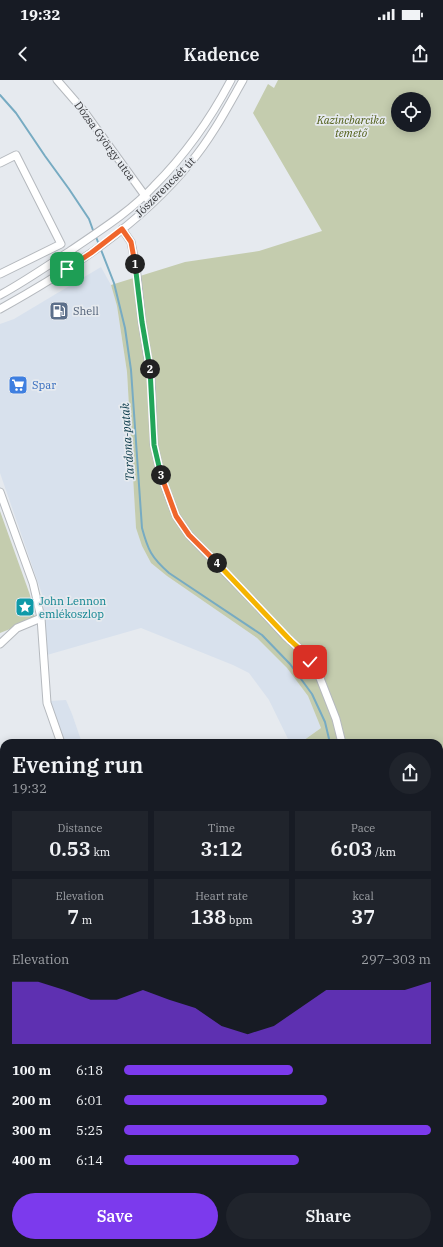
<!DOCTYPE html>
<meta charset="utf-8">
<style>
:root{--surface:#171b24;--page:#20242c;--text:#f1f3f6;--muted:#9ea1a6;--accent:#7c3aed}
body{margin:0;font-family:"IBM Plex Serif",serif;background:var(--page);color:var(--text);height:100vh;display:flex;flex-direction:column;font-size:15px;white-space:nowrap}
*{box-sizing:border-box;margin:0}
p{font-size:13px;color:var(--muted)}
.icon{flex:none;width:22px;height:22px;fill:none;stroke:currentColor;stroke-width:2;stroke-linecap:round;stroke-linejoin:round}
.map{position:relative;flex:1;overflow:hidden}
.side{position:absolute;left:0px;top:659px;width:443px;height:508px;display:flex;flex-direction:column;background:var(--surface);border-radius:12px 12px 0 0;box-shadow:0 2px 10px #0003}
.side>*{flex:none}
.fabs{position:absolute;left:391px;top:12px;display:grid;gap:8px}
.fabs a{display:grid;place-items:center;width:40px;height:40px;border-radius:50%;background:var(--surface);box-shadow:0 2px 10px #0003;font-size:20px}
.pin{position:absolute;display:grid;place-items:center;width:34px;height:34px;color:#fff;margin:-17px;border-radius:8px;box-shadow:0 2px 6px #0006}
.km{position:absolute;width:20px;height:20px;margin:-10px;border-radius:50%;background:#222;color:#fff;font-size:11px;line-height:20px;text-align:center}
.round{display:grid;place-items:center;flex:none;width:42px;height:42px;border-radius:21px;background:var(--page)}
.overview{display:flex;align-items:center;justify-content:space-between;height:68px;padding:0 12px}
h1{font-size:22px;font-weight:600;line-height:30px}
.stats{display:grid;grid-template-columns:repeat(3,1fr);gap:6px;height:68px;padding:4px 12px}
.stats div{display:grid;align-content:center;border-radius:0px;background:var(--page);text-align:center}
.stats b{font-size:20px;font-weight:600}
.stats small{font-size:11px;font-weight:400}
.stats p{font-size:11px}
.chart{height:112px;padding:8px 12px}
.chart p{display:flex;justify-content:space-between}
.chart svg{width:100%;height:72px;margin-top:4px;fill:var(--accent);opacity:.7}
.primary-button{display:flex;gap:8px;margin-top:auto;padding:8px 12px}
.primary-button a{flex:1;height:46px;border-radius:24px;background:var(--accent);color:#fff;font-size:16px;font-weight:600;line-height:46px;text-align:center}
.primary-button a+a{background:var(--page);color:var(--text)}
ul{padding:0 12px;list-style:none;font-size:13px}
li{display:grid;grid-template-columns:64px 48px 1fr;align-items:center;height:30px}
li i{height:10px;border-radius:5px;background:var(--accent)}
.status{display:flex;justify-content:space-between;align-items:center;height:28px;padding:0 20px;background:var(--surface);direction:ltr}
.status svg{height:11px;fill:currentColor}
header{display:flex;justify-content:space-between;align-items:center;height:52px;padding:0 12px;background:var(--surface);font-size:18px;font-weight:600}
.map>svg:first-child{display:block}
.built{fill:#d8e1ed}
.green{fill:#c4ccae;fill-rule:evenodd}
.water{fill:#77abc2}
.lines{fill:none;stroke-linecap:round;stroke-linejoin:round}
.stream{stroke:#77abc2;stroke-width:2}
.minor-casing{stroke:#b5b9be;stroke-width:9}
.minor{stroke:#fff;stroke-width:7}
.split-1-casing{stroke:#fff;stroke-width:8}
.split-2-casing{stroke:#fff;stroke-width:8}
.split-3-casing{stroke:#fff;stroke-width:8}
.split-4-casing{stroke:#fff;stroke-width:8}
.split-5-casing{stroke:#fff;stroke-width:8}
.split-6-casing{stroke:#fff;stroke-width:8}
.split-1{stroke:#f0652b;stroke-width:5}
.split-2{stroke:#22a559;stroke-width:5}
.split-3{stroke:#22a559;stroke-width:5}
.split-4{stroke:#f0652b;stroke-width:5}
.split-5{stroke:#f5b400;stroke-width:5}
.split-6{stroke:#f5b400;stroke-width:5}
.labels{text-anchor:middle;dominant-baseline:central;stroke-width:3.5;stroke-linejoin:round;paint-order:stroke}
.park-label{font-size:11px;font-style:italic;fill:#4f5c15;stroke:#e6eaef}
.street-label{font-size:11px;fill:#343538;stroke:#e6eaef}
.service-label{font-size:11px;fill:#4e5e75;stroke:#e6eaef;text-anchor:start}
.shop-label{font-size:11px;fill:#366cbe;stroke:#e6eaef;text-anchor:start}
.culture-label{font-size:11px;fill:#0d838f;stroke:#e6eaef;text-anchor:start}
.water-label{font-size:12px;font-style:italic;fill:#053646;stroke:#e6eaef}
</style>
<div class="status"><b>19:32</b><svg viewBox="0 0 49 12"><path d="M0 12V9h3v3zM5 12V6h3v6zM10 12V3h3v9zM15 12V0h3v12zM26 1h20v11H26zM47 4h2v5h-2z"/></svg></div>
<header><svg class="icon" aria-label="back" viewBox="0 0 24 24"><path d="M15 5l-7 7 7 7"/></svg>Kadence<svg class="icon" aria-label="share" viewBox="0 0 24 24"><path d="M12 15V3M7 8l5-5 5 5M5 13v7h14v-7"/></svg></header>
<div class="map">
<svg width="443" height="1167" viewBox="0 0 443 1167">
<rect width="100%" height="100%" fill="#e6eaef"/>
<g class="built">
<path d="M101 187 111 205 117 226 127 292 136 447 142 466 151 483 167 496 257 558 287 588 308 616 321 648 300 663H290L269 620 249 593 233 585 141 548 47 575 43 517 0 393V244L14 239Z"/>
<path d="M66 620 72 634 82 663H65L50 621Z"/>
<path d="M439 1104 443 1106V1143L439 1167H334L332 1163H439Z"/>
</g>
<g class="green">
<path d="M278 0H443V932L439 933V663H300L321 648 308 616 287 588 257 558 167 496 151 483 142 466 136 448 127 292 117 226 111 205 185 182 259 171 322 151 253 33 268 4 274 8ZM398 19H424V45H398Z"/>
<path d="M0 431 30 515 35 539 0 553Z"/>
<path d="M439 1021 443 1026V1106L439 1104Z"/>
<path d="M4 1107V1134L0 1136V1109Z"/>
</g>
<path class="water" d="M439 939 443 941V1026L439 1021Z"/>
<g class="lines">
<g class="stream">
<path d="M0 15 16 33 45 76 69 109 89 139 94 153"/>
<path d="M96 157 114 203 125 248 131 290 142 448C148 470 151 477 169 493L262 555 290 584 312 614 325 642 330 663"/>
<path d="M439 1067 443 1080"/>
<path d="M439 1137 443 1109"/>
<path d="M433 1167V1163"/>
</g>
<defs>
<g id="minor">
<path d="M57 0 83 30 151 124"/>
<path d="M0 83 16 75 61 164 0 194"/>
<path d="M122 149 131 162 136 186 142 242 151 298 154 365 161 396 176 436 189 455 254 522 285 556 301 570 318 593 336 639 342 663"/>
<path d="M0 215C24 202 47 186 70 171 99 151 130 132 154 106 185 75 211 38 231 0"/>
<path d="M0 229C70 190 140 145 191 82 212 57 227 28 243 0"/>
<path d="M0 412 33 503 37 520 41 538 47 623 61 663"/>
<path d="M0 564 17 548 41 538"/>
<path d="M439 925 443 927"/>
<path d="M0 968 4 974"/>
<path d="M85 1163 87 1167"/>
<path d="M190 1163 193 1167"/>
<path d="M245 1163 246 1167"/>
<path d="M125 1167 133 1163"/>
<path d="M324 1167 331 1163"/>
</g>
</defs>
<use href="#minor" class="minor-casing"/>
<use href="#minor" class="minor"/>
</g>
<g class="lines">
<defs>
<path id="split-1" d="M67 189 91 173 122 149 131 162 135 184"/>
<path id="split-2" d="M135 184 142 242 150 289"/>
<path id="split-3" d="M150 289 154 365 161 395"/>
<path id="split-4" d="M161 395 176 436 189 455 217 483"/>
<path id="split-5" d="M217 483 290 560"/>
<path id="split-6" d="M290 560 301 570 310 582"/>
</defs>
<use href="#split-1" class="split-1-casing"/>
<use href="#split-2" class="split-2-casing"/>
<use href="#split-3" class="split-3-casing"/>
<use href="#split-4" class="split-4-casing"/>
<use href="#split-5" class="split-5-casing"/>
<use href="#split-6" class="split-6-casing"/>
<use href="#split-1" class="split-1"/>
<use href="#split-2" class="split-2"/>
<use href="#split-3" class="split-3"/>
<use href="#split-4" class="split-4"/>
<use href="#split-5" class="split-5"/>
<use href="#split-6" class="split-6"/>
</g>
<defs>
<symbol id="fuel-square" viewBox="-11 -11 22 22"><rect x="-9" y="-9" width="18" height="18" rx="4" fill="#5c6f8a" stroke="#e6eaef"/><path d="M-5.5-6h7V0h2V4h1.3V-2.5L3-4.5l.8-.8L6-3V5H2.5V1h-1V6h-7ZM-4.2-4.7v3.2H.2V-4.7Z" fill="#fff"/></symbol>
<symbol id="supermarket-square" viewBox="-11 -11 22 22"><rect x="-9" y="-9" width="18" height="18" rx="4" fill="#3f7fe0" stroke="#e6eaef"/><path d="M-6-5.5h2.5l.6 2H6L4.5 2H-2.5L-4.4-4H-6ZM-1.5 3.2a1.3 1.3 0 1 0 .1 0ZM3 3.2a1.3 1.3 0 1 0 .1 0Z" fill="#fff"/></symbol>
<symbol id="sight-square" viewBox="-11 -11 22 22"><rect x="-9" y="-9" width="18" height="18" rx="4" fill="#0f9aa8" stroke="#e6eaef"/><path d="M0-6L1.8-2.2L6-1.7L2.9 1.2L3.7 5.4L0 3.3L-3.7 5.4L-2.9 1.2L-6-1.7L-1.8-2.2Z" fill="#fff"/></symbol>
</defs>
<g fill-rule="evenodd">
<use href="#fuel-square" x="48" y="220" width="22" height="22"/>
<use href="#supermarket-square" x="7" y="294" width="22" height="22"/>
<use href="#sight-square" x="14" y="516" width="22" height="22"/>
</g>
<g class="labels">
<g class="park-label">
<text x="351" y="40">Kazincbarcika<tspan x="351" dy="13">temető</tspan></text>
</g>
<g class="street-label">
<text transform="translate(105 61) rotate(54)">Dózsa György utca</text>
<text transform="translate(165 107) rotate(-45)">Jószerencsét út</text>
</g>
<g class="service-label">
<text x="73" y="231">Shell</text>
</g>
<g class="shop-label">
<text x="32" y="305">Spar</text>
</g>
<g class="culture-label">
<text x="39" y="521">John Lennon<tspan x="39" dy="13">emlékoszlop</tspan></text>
</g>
<g class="water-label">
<text transform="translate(127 362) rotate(-94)">Tardona-patak</text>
</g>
</g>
</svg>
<div class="fabs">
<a><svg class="icon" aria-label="locate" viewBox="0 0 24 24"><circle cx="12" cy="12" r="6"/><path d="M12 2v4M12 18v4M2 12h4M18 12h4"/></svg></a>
</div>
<div class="pin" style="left:67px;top:189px;background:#1e9e55"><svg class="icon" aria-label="arrive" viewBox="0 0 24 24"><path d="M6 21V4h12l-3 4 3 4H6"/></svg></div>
<div class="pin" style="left:310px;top:582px;background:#d93025"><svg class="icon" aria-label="check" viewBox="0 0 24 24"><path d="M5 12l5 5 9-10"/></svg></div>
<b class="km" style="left:135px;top:184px">1</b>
<b class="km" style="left:150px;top:289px">2</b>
<b class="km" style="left:161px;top:395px">3</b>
<b class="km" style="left:217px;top:483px">4</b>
<section class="side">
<div class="overview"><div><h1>Evening run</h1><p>19:32</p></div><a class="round"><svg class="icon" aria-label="share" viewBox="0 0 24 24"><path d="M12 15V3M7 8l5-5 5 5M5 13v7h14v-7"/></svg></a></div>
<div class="stats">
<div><p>Distance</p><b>0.53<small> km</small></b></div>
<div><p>Time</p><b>3:12</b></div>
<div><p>Pace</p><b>6:03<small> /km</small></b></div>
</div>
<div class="stats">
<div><p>Elevation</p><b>7<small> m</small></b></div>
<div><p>Heart rate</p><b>138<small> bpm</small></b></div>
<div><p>kcal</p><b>37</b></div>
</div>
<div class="chart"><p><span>Elevation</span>297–303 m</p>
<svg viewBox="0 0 160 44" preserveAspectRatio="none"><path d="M0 44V6L10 6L20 11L30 17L40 17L50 11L60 17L70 22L80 33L90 38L100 33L110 22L120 11L130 11L140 11L150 11L160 6V44z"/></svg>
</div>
<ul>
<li><b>100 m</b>6:18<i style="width:55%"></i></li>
<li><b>200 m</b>6:01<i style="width:66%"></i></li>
<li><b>300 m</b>5:25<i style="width:100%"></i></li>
<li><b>400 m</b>6:14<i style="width:57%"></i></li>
</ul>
<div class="primary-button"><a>Save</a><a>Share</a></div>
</section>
</div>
